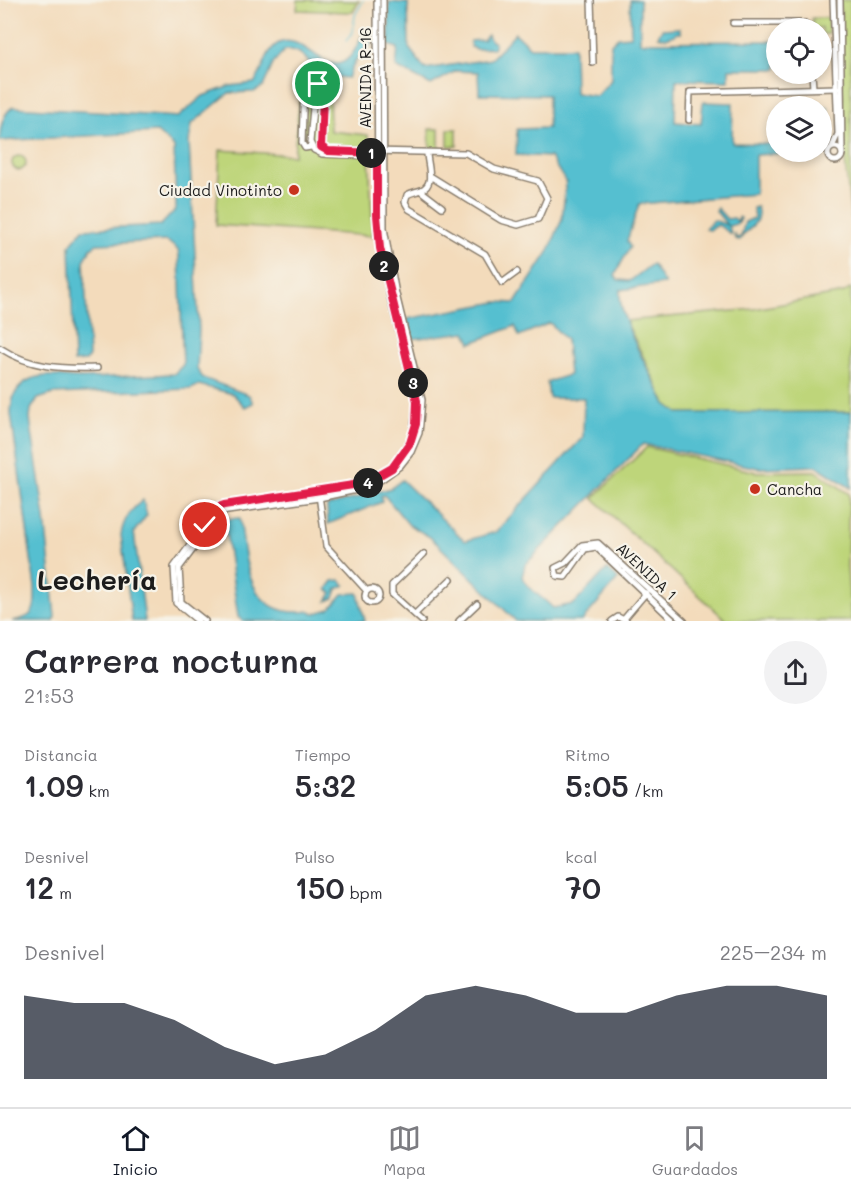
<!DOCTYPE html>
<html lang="es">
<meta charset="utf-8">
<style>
:root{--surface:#fff;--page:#f2f2f3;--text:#2b2b33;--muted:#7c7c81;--line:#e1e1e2;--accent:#111827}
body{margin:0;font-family:Mali,sans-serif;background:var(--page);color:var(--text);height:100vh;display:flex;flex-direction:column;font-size:22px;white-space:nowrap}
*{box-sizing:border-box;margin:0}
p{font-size:20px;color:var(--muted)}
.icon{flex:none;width:33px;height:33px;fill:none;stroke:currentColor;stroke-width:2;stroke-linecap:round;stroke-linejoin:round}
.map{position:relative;height:621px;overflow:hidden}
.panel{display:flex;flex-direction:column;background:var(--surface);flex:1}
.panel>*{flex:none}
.controls{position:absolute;left:766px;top:18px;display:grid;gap:12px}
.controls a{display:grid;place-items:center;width:66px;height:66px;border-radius:50%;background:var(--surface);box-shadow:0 3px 9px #0003;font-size:30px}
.pin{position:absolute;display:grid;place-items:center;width:51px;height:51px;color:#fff;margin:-26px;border:3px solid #fff;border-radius:50%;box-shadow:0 2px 6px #0007}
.km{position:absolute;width:30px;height:30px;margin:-15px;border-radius:50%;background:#222;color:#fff;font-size:16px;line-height:30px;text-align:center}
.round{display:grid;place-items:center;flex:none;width:63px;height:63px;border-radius:32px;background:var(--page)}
.head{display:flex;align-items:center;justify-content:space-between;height:102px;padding:0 24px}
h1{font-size:33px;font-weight:600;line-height:45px}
.stats{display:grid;grid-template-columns:repeat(3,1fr);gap:9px;height:102px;padding:6px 24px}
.stats div{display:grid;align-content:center}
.stats b{font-size:30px;font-weight:600}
.stats small{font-size:16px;font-weight:400}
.stats p{font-size:16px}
.chart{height:168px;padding:12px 24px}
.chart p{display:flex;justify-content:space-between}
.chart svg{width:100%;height:108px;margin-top:6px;fill:var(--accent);opacity:.7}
.dock{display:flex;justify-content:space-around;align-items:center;height:84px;border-top:2px solid var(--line);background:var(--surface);font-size:16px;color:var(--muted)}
.dock a{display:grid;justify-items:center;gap:3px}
.dock .current{color:var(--accent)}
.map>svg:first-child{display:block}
.green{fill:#bed57a;stroke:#6d784b;stroke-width:1.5}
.water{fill:#55bfd0;stroke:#386e76;stroke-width:1.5}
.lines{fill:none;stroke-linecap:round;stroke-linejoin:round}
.stream{stroke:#55bfd0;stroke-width:1.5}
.minor-casing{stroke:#887c6c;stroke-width:8}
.minor{stroke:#fff;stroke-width:5}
.route-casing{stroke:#fff;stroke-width:12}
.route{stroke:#e11d48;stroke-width:8}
.poi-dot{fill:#c8321e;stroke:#f7f3e8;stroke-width:2}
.labels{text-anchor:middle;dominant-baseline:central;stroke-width:4.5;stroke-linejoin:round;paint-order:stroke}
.street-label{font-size:15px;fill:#1c1c1c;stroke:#f7f3e8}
.poi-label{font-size:15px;fill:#1c1c1c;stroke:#f7f3e8;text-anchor:end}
.town-label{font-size:27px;font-weight:bold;fill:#1c1c1c;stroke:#f7f3e8}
</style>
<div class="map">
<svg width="851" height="621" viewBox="0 0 851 621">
<rect width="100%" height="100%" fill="#f7f3e8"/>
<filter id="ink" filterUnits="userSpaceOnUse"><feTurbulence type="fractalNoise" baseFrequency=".0167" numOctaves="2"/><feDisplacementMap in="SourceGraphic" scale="12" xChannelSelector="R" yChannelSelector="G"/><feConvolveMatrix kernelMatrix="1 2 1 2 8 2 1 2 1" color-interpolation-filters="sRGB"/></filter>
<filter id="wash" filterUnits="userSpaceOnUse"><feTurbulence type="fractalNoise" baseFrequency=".008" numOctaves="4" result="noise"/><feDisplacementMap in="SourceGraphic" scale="24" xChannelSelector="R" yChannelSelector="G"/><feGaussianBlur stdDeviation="1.35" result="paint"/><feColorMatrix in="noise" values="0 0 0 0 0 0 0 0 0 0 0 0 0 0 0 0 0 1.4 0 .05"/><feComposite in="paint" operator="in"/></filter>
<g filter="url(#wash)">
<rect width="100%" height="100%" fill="#f3dbbb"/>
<g class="green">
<path d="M298 0 359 1 353 12H347L297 10Z"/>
<path d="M840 0H851V218L844 152Z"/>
<path d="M812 18H828V34H822V28H813Z"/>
<path d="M301 81H329L330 131 368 135 373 236 216 225 220 150 294 155Z"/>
<path d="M429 129H439V149H430Z"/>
<rect x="448" y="129" width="9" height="17"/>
<circle cx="19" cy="163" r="7"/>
<path d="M851 288V412L678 413 666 404 626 321 754 309 844 293Z"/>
<path d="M647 447 756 472 816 471 849 494 847 567 851 621H727L593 498Z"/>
</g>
<g class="water">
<path d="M630 0H640V42L777 41V69H729V81L676 80 675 122 701 124 703 102 733 103 732 143 777 144V152H805L755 155V194L639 204 627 241 630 247 615 275 618 280 630 281 652 264 665 284 620 290C617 318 653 377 666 404L678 413 851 412V488L817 466 758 468 643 444 525 565 522 577C528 590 543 597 553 608L574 604 607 569 618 579 582 621H516L430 537 409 525 384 495 381 496 382 502 328 524 327 506 391 488 402 480 465 541 496 532 583 437 584 398H549L547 382 569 375 566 340 550 323 519 336 515 326 471 343 466 332 412 339 407 319 497 302 515 303 549 251 562 219 566 182 550 157 516 155 517 129 548 128V95L479 94 478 72 456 71 431 85 396 67 398 48 387 45 386 39 389 38V2L408 3 409 48 425 69 491 59 515 33 530 47H574L575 93 596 96 611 80V44L618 37 631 36Z"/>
<path d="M679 28 681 33H676L675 35 666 38 658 36 662 29Z"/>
<path d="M362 35 371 37V45L355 61 348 78 323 76C309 67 305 48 285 50L274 62 263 87 254 92 229 93 192 124 189 142 199 330 197 369 203 378 249 395 253 403 245 407 233 394 199 385 191 389 53 394 38 399 31 409 30 419 45 518 55 617 54 621H12C36 617 35 611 35 587L11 414C11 400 15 387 29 380 44 372 63 378 80 378 111 378 143 375 174 374L183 365 179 256 178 250 167 241 97 244 91 248 84 261 89 356 86 361 74 362 70 245 83 229 161 225 176 209 174 147 157 132 0 141C0 129 2 114 13 107L178 117 203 96 230 86 254 83C264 72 265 50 279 43 308 29 336 102 362 35Z"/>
<path d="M488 35 491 41 495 43 494 48 476 49 471 47 470 41 483 40Z"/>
<path d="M822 107H828L829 138 822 142Z"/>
<path d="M757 207C762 225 747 227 740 240L735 239 734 233 736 238 741 237 745 222 754 218 753 208Z"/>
<path d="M717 208 727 219 734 218 738 222 739 217 741 218 739 223 729 226 731 234 718 225 710 230 705 229 714 220 727 225 716 211Z"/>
<path d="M143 500 147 515 134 532 145 621H132L121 535C123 520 131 509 143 500Z"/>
<path d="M240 518C246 559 245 621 310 611L313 614 330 609 343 594 358 593 365 621H243L238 617 224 519Z"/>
<path d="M340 580 345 585 337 589 334 598 327 601 332 593 327 589 333 581Z"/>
</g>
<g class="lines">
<path class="stream" d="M346 41 353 32 355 15 363 1"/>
</g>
</g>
<g filter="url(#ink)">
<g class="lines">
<defs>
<g id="minor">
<path d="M591 0 593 63"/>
<path d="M840 0 842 153"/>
<path d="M733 23H805L811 28"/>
<path d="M812 74 813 88"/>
<path d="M689 120 690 92 837 88"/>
<circle cx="835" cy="154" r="7"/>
<path d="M311 147 305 148 302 143 304 83 310 77 318 84"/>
<path d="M832 147 838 134 833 0"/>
<path d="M427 153C427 164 436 185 421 190 416 192 412 192 407 195L405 202 409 209 485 254 502 283 517 272"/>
<path d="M377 156 322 154 314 150 310 142 315 85 321 84 325 88 321 143 324 150 466 153 494 169 538 181 547 198 538 219 518 225 501 220 430 176"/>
<path d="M421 191 442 207"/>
<path d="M0 348C31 368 61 369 97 368"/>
<path d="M319 495 326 546 367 591"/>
<path d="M218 507 366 483 391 468 405 452 413 434 417 401 390 297 378 229 377 0"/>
<path d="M221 512 319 498 371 487 400 466 411 452 419 433 422 400 396 294 384 228 383 0"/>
<circle cx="372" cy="596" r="7"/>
<path d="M415 614 451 579"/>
<path d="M624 619 646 593"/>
<path d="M198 621 176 603 174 567 218 507"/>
<path d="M205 621 181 602 179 568 221 512"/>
<path d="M422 621 392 594V585L424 554"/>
<path d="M459 621 477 604"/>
<path d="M612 621 618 617 626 621"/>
<path d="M674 621 596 547 585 549 565 577 557 576 555 568 565 563 582 545 598 543 684 621"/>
</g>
</defs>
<use href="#minor" class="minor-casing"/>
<use href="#minor" class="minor"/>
</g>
</g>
<g class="lines" filter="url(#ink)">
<defs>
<path id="route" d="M205 525 218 507 224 505 366 483 392 468 410 443 416 424 417 401 380 248 377 215V153L328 151 321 147 323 98 326 91 324 85 318 84"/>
</defs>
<use href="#route" class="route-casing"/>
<use href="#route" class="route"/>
</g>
<g class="poi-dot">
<circle cx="294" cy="190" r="6"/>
<circle cx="755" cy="489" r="6"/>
</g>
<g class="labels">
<g class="street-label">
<text transform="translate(365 78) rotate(-90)">AVENIDA R-16</text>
<text transform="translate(647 571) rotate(43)">AVENIDA 1</text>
</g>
<g class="poi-label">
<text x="282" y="190">Ciudad Vinotinto</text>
<text x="767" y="489" text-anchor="start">Cancha</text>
</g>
<g class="town-label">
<text x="97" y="579">Lechería</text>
</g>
</g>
</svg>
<div class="controls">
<a><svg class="icon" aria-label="locate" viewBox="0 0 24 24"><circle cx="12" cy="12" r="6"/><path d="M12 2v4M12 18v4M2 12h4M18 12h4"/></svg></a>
<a><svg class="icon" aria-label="layers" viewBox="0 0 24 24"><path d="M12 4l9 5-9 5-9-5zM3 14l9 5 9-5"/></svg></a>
</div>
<div class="pin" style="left:318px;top:84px;background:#1e9e55"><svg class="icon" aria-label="arrive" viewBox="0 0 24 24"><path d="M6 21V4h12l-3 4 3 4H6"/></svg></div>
<div class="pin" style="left:205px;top:525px;background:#d93025"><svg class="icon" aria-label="check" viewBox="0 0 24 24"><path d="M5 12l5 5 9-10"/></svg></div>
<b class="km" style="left:371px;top:153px">1</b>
<b class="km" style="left:384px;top:266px">2</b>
<b class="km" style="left:413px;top:383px">3</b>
<b class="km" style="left:368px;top:483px">4</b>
</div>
<section class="panel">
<div class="head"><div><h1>Carrera nocturna</h1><p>21:53</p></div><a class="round"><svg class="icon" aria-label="share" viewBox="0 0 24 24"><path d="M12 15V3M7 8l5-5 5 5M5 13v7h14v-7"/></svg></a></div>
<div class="stats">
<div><p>Distancia</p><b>1.09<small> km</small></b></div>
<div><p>Tiempo</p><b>5:32</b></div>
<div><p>Ritmo</p><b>5:05<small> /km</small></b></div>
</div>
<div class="stats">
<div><p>Desnivel</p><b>12<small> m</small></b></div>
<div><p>Pulso</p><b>150<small> bpm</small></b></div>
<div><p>kcal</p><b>70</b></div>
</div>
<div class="chart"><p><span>Desnivel</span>225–234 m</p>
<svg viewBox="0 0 160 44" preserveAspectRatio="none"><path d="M0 44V10L10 13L20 13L30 20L40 31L50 38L60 34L70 24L80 10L90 6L100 10L110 17L120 17L130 10L140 6L150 6L160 10V44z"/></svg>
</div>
</section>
<nav class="dock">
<a class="current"><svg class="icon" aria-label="home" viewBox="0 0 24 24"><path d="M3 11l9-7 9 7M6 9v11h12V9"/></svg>Inicio</a>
<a><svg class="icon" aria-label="map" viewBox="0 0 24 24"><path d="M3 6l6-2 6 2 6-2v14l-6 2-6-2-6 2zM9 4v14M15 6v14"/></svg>Mapa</a>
<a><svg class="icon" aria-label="saved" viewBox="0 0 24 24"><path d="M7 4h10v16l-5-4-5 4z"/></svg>Guardados</a>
</nav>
